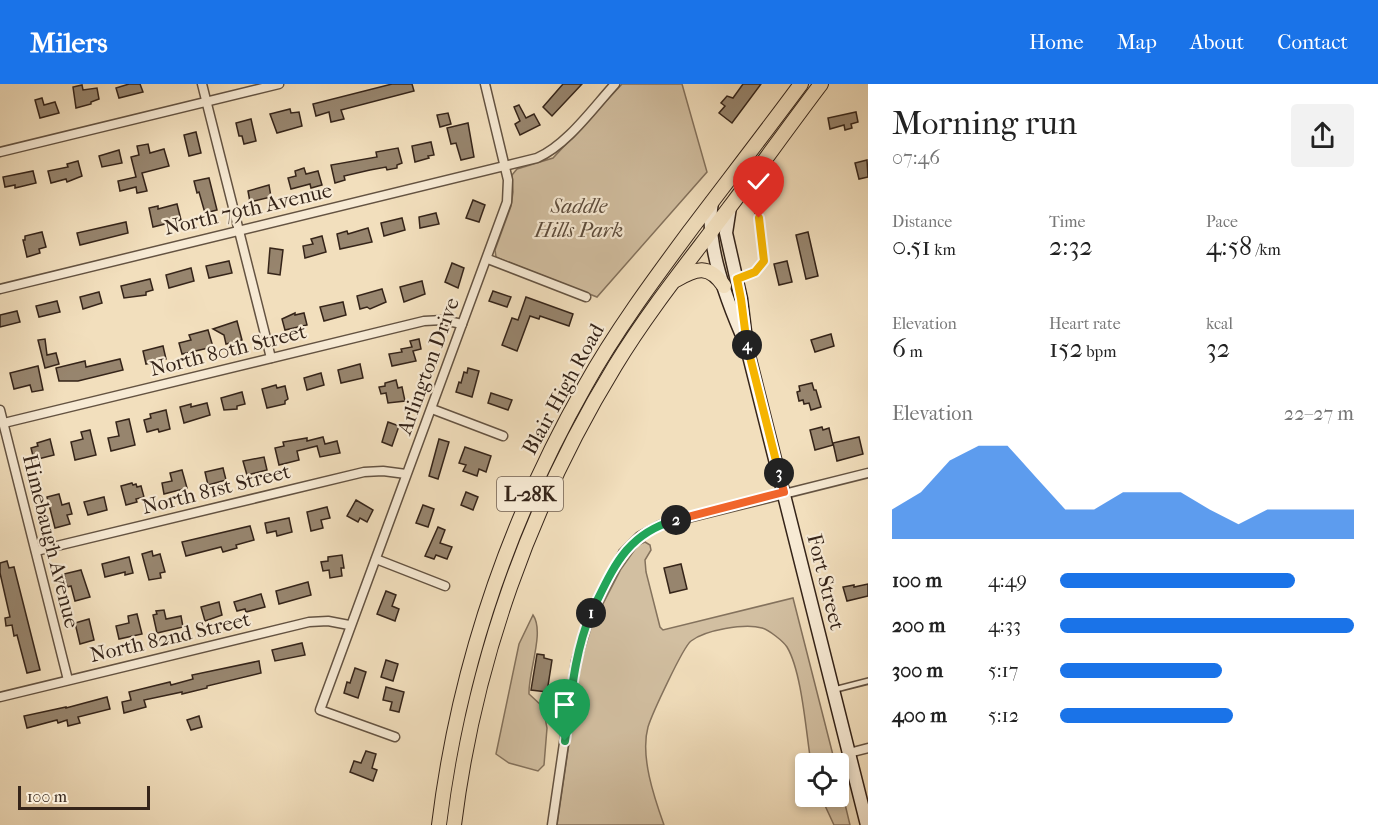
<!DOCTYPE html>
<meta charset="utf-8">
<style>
:root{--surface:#fff;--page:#f2f2f2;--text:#222;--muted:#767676;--accent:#1a73e8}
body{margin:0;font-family:"IM FELL French Canon",serif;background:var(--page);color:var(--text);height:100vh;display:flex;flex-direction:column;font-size:22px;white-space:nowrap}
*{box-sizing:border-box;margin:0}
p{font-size:20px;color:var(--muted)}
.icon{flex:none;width:33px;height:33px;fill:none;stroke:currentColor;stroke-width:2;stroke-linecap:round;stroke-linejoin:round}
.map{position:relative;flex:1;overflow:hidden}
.drawer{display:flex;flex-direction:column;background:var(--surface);width:510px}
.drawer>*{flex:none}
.fabs{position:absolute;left:795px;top:669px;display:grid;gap:12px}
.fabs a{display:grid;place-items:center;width:54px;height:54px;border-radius:6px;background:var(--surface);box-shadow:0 3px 9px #0003;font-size:30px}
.scale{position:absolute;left:18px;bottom:15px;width:132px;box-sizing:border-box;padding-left:6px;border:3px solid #352419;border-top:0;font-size:16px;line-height:21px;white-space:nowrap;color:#352419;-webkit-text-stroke:4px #f7ead4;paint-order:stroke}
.pin{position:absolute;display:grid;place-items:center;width:51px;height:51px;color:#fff;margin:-62px -26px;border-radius:50% 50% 50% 0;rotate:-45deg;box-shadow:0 0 6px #0007}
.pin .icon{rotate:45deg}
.km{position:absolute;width:30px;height:30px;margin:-15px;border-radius:50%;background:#222;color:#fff;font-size:16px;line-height:30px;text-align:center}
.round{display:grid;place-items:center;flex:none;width:63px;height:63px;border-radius:6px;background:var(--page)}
.headline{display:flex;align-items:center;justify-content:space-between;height:102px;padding:0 24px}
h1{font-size:33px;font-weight:600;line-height:45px}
.stats{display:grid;grid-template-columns:repeat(3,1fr);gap:9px;height:102px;padding:6px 24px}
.stats div{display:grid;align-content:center}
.stats b{font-size:26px;font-weight:600}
.stats small{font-size:16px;font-weight:400}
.stats p{font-size:16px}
.chart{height:168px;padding:12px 24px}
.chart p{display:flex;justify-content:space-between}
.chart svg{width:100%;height:108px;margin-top:6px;fill:var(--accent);opacity:.7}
ul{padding:0 24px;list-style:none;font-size:20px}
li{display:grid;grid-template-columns:96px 72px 1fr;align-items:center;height:45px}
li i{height:15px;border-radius:8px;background:var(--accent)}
header{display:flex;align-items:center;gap:36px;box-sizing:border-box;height:84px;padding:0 30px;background:var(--accent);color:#fff}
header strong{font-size:28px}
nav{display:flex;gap:33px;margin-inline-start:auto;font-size:21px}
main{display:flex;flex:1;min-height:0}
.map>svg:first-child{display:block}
.green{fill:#d2bfa1;stroke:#84725d;stroke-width:1.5}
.building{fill:#97856e;stroke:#352419;stroke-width:1.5}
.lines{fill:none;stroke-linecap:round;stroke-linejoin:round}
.lane-casing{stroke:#645342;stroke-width:8}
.street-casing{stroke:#645342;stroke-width:11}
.secondary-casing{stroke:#352419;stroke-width:15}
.primary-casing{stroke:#352419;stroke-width:16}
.lane{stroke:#f7ead4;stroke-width:4.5}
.street{stroke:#f7ead4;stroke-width:8}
.secondary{stroke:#f7ead4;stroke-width:12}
.primary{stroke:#f2dfbd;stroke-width:14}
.split-1-casing{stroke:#fff;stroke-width:12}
.split-2-casing{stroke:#fff;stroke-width:12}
.split-3-casing{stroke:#fff;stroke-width:12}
.split-4-casing{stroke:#fff;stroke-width:12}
.split-5-casing{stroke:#fff;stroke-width:12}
.split-1{stroke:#22a559;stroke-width:8}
.split-2{stroke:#22a559;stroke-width:8}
.split-3{stroke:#f0652b;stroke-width:8}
.split-4{stroke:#f5b400;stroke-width:8}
.split-5{stroke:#f5b400;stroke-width:8}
.labels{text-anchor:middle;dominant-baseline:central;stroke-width:4.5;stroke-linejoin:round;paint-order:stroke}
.shield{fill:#f7ead4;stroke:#6f5f51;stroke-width:1.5}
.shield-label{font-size:20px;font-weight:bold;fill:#352419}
.park-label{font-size:21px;font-style:italic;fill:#5c4b3b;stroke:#f7ead4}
.street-label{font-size:21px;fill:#352419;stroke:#f7ead4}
</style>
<header>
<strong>Milers</strong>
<nav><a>Home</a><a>Map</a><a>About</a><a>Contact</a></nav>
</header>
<main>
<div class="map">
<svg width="868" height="741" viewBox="0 0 868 741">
<rect width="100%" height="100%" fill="#f2dfbd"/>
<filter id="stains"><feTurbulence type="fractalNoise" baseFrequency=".00333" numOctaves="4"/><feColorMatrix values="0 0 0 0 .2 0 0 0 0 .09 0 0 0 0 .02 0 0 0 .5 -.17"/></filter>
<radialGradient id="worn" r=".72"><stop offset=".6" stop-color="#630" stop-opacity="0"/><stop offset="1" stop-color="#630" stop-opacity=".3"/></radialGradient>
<g class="green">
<path d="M622 0H682L707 88 597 213 500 175 496 173 495 166 511 122 513 108 512 91 517 85 553 74Z"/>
<path d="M645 458 650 461 651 466 645 476 646 488 660 543 663 546 793 514 835 679H811C806 649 802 588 787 563 783 557 769 546 762 544 745 539 705 546 691 557 683 563 652 630 648 643 640 672 654 713 664 741H557L581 578 589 547 621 485 638 461Z"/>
<path d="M533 531C545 548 528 588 529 610L543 623 547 644 544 681 538 687 509 679 496 670 519 560Z"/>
<path d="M839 695 850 741H834L821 713 838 712Z"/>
</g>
<g class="building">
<path d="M129 0H140L143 8 119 14 116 4Z"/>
<path d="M392 0H412L414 7 341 26 344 35 331 38 329 28 316 32 313 20Z"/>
<path d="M563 0H582L552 32 543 23Z"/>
<path d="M743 0H761L732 39 719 29 725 22 721 19 727 12 733 14Z"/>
<path d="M82 1 83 6 97 4 99 15 91 18V20L76 24 73 3Z"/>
<path d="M42 14 44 21 55 18 59 29 40 34 35 16Z"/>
<path d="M519 21 526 34 534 30 540 41 520 51 515 40 520 37 514 23Z"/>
<path d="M290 25 291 29 299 28 302 42 277 49 270 30Z"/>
<path d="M856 28 858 38 851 40 852 44 845 46 844 41 830 45 828 34Z"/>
<path d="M448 29 451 40 440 43 437 31Z"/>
<path d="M251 35 256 57 244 60 242 52H239L236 39Z"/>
<path d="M468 39 474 73 461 76 456 59 451 60 447 44Z"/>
<path d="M196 48 201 69 189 72 184 51Z"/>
<path d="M431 58 434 71 428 72 429 74 415 78 412 62Z"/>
<path d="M148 60 150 69 164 65 169 82 142 89 147 107 137 109 136 103 120 107 118 97 136 93 131 73 139 71 137 62Z"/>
<path d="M398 64 402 79 397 81V84L387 86 386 83 370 86 344 92 345 96 335 99 331 81 377 73 376 68Z"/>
<path d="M119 66 122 79 102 83 99 72Z"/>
<path d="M867 76 868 93 859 95 855 79Z"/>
<path d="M78 77 82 92 67 98 66 95 51 99 48 87 68 83 67 80Z"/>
<path d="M304 84 306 90 318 87 322 101 311 104 310 100 291 105 288 94 296 92 295 87Z"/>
<path d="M33 87 36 99 15 104V101L5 103 3 93Z"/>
<path d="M209 94 217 126 205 129 199 108 197 109 194 97Z"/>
<path d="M269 101 271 113 250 118 248 107Z"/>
<path d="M473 116 485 121 479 138 466 134Z"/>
<path d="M177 120 181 136 153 143 149 124 158 122V125Z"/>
<path d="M436 129 439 140 420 144 419 133Z"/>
<path d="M402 134 405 146 384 152 381 139Z"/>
<path d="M126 138 128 149 80 161 77 149Z"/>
<path d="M368 144 372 158 340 165 337 150 347 147 348 150Z"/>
<path d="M42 148 46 163 39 165 40 169 27 173 23 156H25V152Z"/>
<path d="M808 148 818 192 806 195 796 151Z"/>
<path d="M322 152 326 168 305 174 303 162 313 160 311 155Z"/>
<path d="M270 164 283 166 280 191 268 189Z"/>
<path d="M229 177 232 189 209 194 206 182Z"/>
<path d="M787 177 792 198 779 201 774 180Z"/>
<path d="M452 179 464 184 458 204 445 198Z"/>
<path d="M191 184 194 197 169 204 166 191Z"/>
<path d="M150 195 153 206 146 208V211L124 214 121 202Z"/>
<path d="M422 197 425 210 404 218 400 203Z"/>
<path d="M382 205 386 218 370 225 367 223 360 225 357 212Z"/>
<path d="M493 207 511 213 507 223 489 217Z"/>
<path d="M99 208 102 219 83 225 80 213Z"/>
<path d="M526 213 573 230 569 242 540 232 539 235 530 232 517 267 502 261 512 234 518 236Z"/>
<path d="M57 217 60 228 39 233 36 222Z"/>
<path d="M343 218 346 231 324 237 320 223Z"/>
<path d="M17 227 20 238 0 243V231Z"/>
<path d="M295 229V231L304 229 307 241 285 246 282 235Z"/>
<path d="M237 237 242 256 226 260 224 251 213 245Z"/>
<path d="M208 246 213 263 182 270 179 259 191 256 189 251Z"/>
<path d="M831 250 834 262 815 268 811 256Z"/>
<path d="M45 255 47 271 56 269 59 280 45 284 38 256Z"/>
<path d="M419 255 421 265 413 267 416 277 392 282 389 270 402 268 401 265 412 263 410 257Z"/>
<path d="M163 262 166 275 146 280 143 267Z"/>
<path d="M120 275 123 286 78 297H59L56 284 85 277 86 283Z"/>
<path d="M360 280 363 294 341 299 338 286Z"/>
<path d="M38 282 43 306 32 308 30 301 14 305 10 289Z"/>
<path d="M468 284 479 287 472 313 456 308 459 298 461 299 464 288 467 289Z"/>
<path d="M321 289 324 301 307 306 304 294Z"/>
<path d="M396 296 398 304 402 303 405 317 388 319 386 309 381 310 379 303 385 302V299Z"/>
<path d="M812 299 814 306H816L821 323 811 326 809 319 804 320 803 316 799 317 797 308 800 307 799 302Z"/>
<path d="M276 301 277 304 285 302 288 315 285 317V320L267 324 262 305Z"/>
<path d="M242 308 245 320 237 322V325L224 326 221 314Z"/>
<path d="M491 309 512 316 508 326 488 319Z"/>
<path d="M207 319 210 331 184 339 180 323 191 320V323Z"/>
<path d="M166 326 170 345 159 348 158 345 147 348 144 336 151 334 150 330Z"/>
<path d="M129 335 135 361 111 367 108 354 119 352 116 338Z"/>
<path d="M388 338 399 342 392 362 382 358Z"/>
<path d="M822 343 823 346 829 344 833 361 815 366 810 346Z"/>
<path d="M90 346 96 371 75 376 71 358 83 355 81 348Z"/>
<path d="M323 353 325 360 337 357 340 369 320 373 317 362 297 367 299 376 279 381 275 364 284 362 283 358 307 354V357Z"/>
<path d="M859 353 863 370 837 377 833 359Z"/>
<path d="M50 355 54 371 34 376 31 364 38 362 37 359Z"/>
<path d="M439 355 449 358 438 395 429 392Z"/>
<path d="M465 363 491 372 486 388 479 385 477 392 463 387 466 381 459 379Z"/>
<path d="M264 373 267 386 247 391 243 377Z"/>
<path d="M223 384 226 396 208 401 205 388Z"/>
<path d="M182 386 187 404 164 410 162 399 172 397 170 389Z"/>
<path d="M132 399 133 401 136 400 137 403 141 402 144 413 136 415 137 418 126 421 121 402Z"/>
<path d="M466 408 478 413 473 426 461 421Z"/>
<path d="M59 410 62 421 69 419 72 430 67 431 70 440 55 444 47 413Z"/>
<path d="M104 413 107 426 88 431 84 418Z"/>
<path d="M356 416 373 426 367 438 360 434 358 438 347 432Z"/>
<path d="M423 421 434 425 428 443 416 439Z"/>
<path d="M327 423 330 434 321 436 323 444 311 447 307 428Z"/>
<path d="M289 434 292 448 277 452 276 447 267 449 265 439Z"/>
<path d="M250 442 254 456 236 461 237 464 223 468 221 463 186 472 182 458Z"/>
<path d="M438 443 445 446 440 459 452 463 447 475 436 471 434 475 425 472Z"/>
<path d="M152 467 153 472 160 470 165 488 160 489 161 494 149 496 142 470Z"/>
<path d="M342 471 344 484H341L342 492 330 494 329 486 323 487 321 478 328 477V473Z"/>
<path d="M129 473 133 489 125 491V488L105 493 102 480Z"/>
<path d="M7 477 9 484 14 483 40 586 27 589 17 551 14 552 12 541 6 542 5 534 10 533 0 489V479Z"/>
<path d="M681 480 687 505 670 509 664 484Z"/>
<path d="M81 486 90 513 75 517 71 502 67 503 64 490Z"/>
<path d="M308 498 311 511 279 520 276 507Z"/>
<path d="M868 500V512L847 517 843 503 854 501V503Z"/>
<path d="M386 507 396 511 392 522 399 525 395 537 377 530Z"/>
<path d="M261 510 265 523 246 528 245 525 237 527 234 518Z"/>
<path d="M219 518 222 531 205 537 201 523Z"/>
<path d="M164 526 166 535 181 532 183 543 157 549 153 531 157 530 156 527Z"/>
<path d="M137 530 142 550 119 555 116 542 129 539 128 532Z"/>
<path d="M89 535 94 556 80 560 75 539Z"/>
<path d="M302 559 305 571 275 577 272 566Z"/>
<path d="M537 570 544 571V574L552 576 547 608 531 606Z"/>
<path d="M386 576 398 580 393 597 381 593Z"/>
<path d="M259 577 261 589 207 602V604L182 610V608L144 616 146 623 124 629 122 618 131 616 129 608 170 598 171 601 193 595 192 591Z"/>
<path d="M355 584 366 588 358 614 344 609 347 598 350 599Z"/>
<path d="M386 603 404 608 399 628 390 626 392 618 383 616Z"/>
<path d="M107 613 110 625 78 633 80 639 68 642 67 636 58 639 57 636 27 644 24 632 66 623V624Z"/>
<path d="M199 632 202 643 191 646 187 636Z"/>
<path d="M366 667 376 670 372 684 377 686 373 697 350 688 354 677 361 679Z"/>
</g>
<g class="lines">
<defs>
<g id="lane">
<path d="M737 195 755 188 764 177 754 97"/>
<path d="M833 606 868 597"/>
</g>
<g id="street">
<path d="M202 0 271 274"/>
<path d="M0 68 279 0"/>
<path d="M488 175 586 213"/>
<path d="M0 205 537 74C567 61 593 24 615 0"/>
<path d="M432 325 503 352"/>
<path d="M0 326 68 596"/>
<path d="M4 339 424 237 443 236 462 240"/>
<path d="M36 467 364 388 383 387 406 390"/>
<path d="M376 475 445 502"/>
<path d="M0 613 309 538 328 537 349 541"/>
<path d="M395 653 320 626 507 118 508 96 485 0"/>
<path d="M849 669 868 664"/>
<path d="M552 741 576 577 590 531 623 469 640 452 660 441 868 389"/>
</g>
<g id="secondary">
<path d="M712 118C705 157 726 214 741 249"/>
<path d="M730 123 726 149 741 215 747 264 867 741"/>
</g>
<g id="primary">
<path d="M676 196C696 184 709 180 724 202"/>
<path d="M439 741C458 586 508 438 585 302 615 248 652 198 689 148 726 99 764 50 801 0"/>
<path d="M454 741C474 579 530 421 615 282 649 226 690 176 729 124 760 83 790 41 821 0"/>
</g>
</defs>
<use href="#lane" class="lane-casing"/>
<use href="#street" class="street-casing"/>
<use href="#secondary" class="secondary-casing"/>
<use href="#primary" class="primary-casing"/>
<use href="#lane" class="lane"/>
<use href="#street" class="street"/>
<use href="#secondary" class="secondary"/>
<use href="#primary" class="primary"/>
</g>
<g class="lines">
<defs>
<path id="split-1" d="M565 657C571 614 574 569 591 529"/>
<path id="split-2" d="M591 529C613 485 625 450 676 436"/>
<path id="split-3" d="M676 436 784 408 779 389"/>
<path id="split-4" d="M747 261 779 389"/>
<path id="split-5" d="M747 261 741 215 737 195 755 188 764 177 759 134"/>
</defs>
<use href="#split-1" class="split-1-casing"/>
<use href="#split-2" class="split-2-casing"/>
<use href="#split-3" class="split-3-casing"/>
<use href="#split-4" class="split-4-casing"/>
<use href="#split-5" class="split-5-casing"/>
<use href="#split-1" class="split-1"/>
<use href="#split-2" class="split-2"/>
<use href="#split-3" class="split-3"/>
<use href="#split-4" class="split-4"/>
<use href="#split-5" class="split-5"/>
</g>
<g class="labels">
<rect class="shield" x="497" y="393" width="66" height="34" rx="4.5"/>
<g class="shield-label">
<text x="530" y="410">L-28K</text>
</g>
<g class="park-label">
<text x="579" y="122">Saddle<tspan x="579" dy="24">Hills Park</tspan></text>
</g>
<g class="street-label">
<text transform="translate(248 125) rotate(-13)">North 79th Avenue</text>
<text transform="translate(228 266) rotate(-14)">North 80th Street</text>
<text transform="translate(428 282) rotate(-70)">Arlington Drive</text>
<text transform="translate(563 305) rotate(-61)">Blair High Road</text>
<text transform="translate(216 405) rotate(-14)">North 81st Street</text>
<text transform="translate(51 457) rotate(76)">Himebaugh Avenue</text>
<text transform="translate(826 498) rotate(76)">Fort Street</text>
<text transform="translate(170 553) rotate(-13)">North 82nd Street</text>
</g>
</g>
<rect width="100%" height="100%" filter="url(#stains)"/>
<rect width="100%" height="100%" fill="url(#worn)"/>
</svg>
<div class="fabs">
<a><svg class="icon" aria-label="locate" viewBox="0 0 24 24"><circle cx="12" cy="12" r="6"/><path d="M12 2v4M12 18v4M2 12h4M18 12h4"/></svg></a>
</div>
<div class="scale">100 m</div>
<div class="pin" style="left:565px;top:657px;background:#1e9e55"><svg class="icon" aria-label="arrive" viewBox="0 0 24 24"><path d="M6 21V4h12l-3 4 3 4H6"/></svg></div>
<div class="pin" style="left:759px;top:134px;background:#d93025"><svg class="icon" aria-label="check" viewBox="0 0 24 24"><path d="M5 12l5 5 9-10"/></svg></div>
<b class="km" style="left:591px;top:529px">1</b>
<b class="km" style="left:676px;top:436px">2</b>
<b class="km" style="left:779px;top:389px">3</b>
<b class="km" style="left:747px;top:261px">4</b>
</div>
<section class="drawer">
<div class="headline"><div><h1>Morning run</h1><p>07:46</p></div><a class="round"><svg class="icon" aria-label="share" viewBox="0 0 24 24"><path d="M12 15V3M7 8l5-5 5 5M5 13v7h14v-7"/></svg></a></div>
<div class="stats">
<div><p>Distance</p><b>0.51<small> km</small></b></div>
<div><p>Time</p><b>2:32</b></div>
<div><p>Pace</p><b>4:58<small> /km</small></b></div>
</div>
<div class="stats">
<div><p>Elevation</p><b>6<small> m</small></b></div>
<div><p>Heart rate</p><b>152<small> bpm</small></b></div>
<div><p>kcal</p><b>32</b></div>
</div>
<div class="chart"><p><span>Elevation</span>22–27 m</p>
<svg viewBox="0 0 160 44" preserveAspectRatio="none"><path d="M0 44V32L10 25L20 12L30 6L40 6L50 19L60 32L70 32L80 25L90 25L100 25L110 32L120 38L130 32L140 32L150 32L160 32V44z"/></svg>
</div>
<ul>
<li><b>100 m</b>4:49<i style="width:80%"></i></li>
<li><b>200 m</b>4:33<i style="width:100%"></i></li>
<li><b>300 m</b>5:17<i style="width:55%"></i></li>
<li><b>400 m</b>5:12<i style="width:59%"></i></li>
</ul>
</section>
</main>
